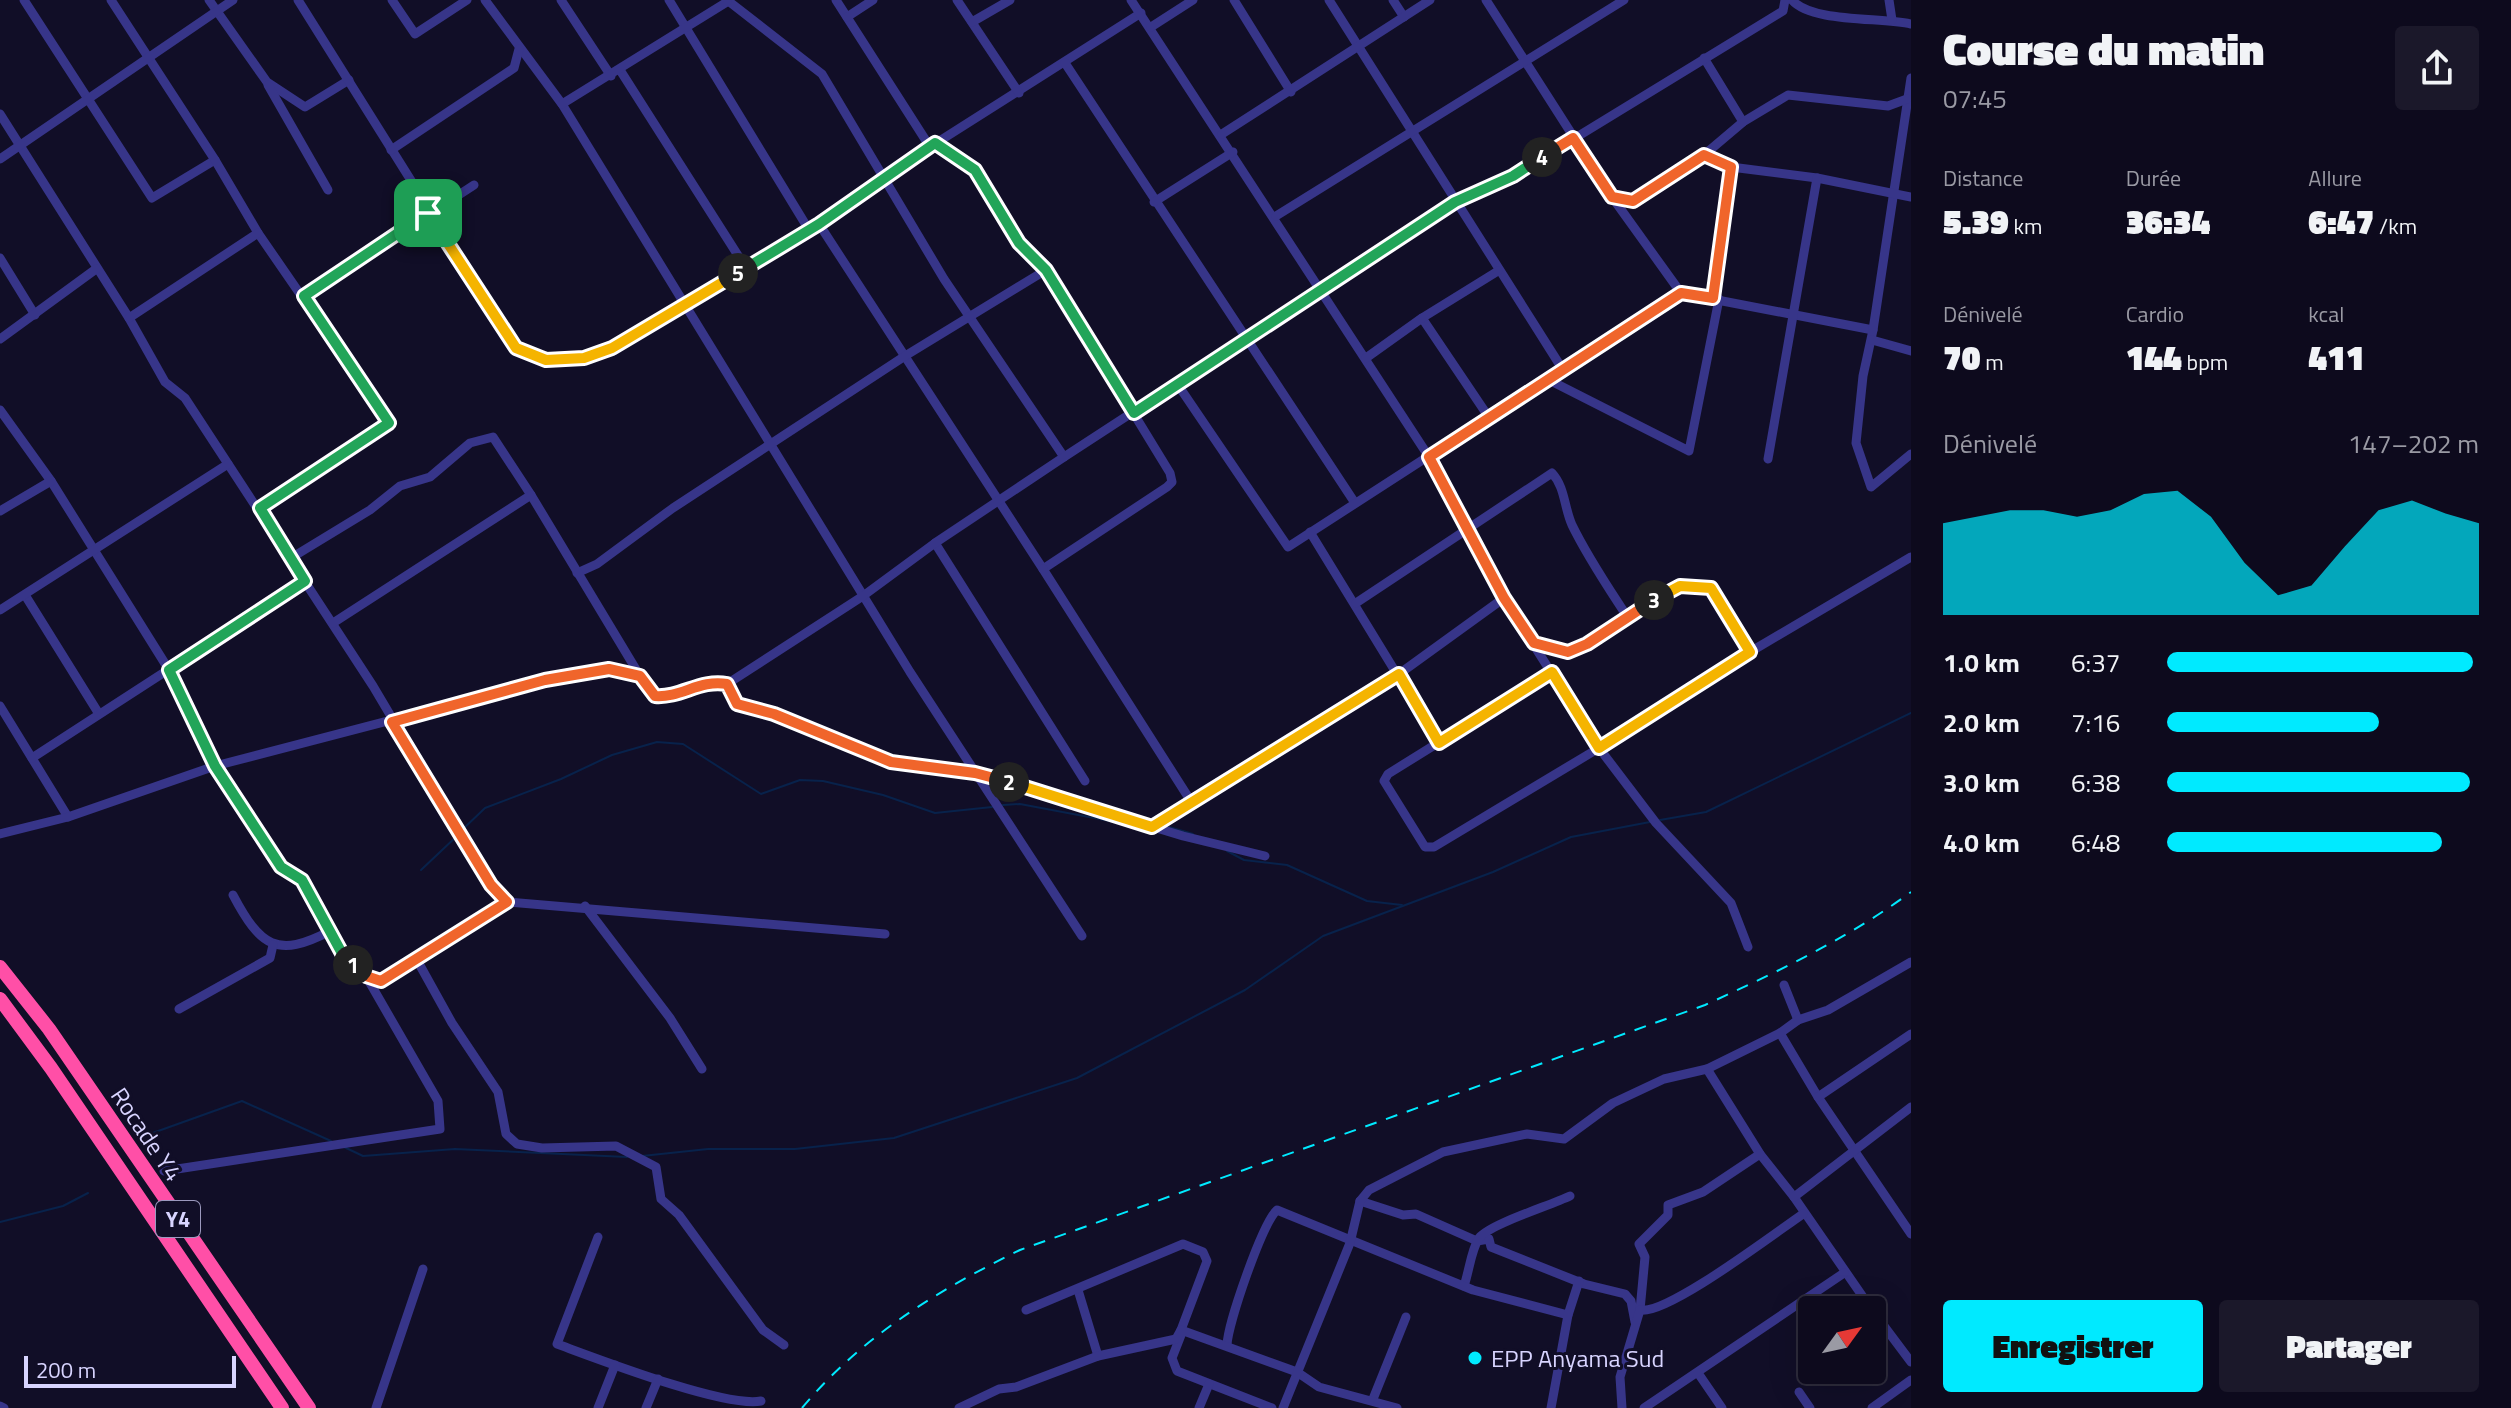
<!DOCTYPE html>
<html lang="fr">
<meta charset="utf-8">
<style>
:root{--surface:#0d0a1d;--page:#1b182a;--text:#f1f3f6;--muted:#9a9aa4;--line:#2d2b3b;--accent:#00eaff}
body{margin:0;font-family:"Titillium Web",sans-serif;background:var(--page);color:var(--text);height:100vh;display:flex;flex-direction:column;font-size:30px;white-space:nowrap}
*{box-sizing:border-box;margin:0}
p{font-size:26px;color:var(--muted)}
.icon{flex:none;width:44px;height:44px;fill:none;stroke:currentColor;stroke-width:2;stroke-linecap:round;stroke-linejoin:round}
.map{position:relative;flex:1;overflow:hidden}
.side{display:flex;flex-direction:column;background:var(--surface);width:600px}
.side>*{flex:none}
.needle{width:52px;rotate:57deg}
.fabs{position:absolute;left:1798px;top:1296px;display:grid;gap:16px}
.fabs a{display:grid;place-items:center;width:88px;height:88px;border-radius:8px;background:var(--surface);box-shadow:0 8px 32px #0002,0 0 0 2px var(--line);font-size:40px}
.scale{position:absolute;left:24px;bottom:20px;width:212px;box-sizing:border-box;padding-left:8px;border:4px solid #d8d4ff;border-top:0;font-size:22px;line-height:28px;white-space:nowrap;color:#d8d4ff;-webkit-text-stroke:6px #110e27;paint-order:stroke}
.pin{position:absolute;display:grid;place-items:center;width:68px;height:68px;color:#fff;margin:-34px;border-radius:16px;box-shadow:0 4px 12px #0006}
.km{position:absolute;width:40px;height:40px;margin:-20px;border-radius:50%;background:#222;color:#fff;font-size:22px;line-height:40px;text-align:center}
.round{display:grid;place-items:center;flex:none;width:84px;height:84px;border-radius:8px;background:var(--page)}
.headline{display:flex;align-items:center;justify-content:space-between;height:136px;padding:0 32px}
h1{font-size:44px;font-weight:800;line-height:60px}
.figures{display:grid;grid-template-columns:repeat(3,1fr);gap:12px;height:136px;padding:8px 32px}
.figures div{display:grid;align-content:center}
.figures b{font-size:34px;font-weight:800}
.figures small{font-size:22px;font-weight:400}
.figures p{font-size:22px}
.chart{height:224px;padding:16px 32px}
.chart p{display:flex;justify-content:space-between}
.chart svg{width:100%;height:144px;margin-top:8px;fill:var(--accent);opacity:.7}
.cta{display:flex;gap:16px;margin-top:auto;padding:16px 32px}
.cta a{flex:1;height:92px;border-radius:8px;background:var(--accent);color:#111;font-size:32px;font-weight:800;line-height:92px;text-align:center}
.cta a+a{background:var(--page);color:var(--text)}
ul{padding:0 32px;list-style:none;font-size:26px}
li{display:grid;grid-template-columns:128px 96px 1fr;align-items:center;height:60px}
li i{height:20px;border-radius:10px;background:var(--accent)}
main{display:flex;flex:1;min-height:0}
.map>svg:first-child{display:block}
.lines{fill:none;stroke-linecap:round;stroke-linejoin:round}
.stream{stroke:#08224b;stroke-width:2}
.minor{stroke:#373589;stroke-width:9}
.highway{stroke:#ff4fa7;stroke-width:14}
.rail{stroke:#00eaff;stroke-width:2;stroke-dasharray:12 10;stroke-linecap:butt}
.split-1-casing{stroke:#fff;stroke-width:16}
.split-2-casing{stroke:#fff;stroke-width:16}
.split-3-casing{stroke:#fff;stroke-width:16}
.split-4-casing{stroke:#fff;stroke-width:16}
.split-5-casing{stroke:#fff;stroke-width:16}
.split-6-casing{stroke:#fff;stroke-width:16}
.split-1{stroke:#22a559;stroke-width:10}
.split-2{stroke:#f0652b;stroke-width:10}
.split-3{stroke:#f5b400;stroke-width:10}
.split-4{stroke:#f0652b;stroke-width:10}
.split-5{stroke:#22a559;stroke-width:10}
.split-6{stroke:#f5b400;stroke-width:10}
.poi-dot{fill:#00eaff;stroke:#110e27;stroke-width:3}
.labels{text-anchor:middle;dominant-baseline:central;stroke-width:6;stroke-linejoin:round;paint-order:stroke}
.shield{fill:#110e27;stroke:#9c99be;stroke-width:2}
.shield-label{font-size:22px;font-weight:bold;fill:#d8d4ff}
.street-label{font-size:24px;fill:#d8d4ff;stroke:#110e27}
.poi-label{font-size:24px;fill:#d8d4ff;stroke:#110e27;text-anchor:start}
</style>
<main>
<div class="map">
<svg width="1911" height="1408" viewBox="0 0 1911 1408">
<rect width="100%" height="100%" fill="#110e27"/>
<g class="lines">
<g class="stream">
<path d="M1003 805 1020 804 1126 824"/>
<path d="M1660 820 1706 812 1911 713"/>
<path d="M1169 827 1193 834"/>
<path d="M462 830 485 808 561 779 612 755 657 742 683 744 761 794 800 780 823 781 883 795 935 813 992 807"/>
<path d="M1227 851 1244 860 1287 865 1367 901 1402 905"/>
<path d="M421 870 458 835"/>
<path d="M147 1135 242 1101 331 1141"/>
<path d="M344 1147 363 1156 455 1149 627 1157"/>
<path d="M642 1156 708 1149H795L894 1138 1077 1078 1245 990 1323 936 1493 872 1571 837 1650 822"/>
<path d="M0 1222 63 1206 88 1193"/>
</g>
<g class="minor">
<path d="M24 0 152 198 215 160"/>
<path d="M111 0 215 160 258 233 389 423 260 508"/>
<path d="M209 0 267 82 305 107 349 80"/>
<path d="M298 0 516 348C554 363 574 362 612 348L819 224 930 147 1141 13"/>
<path d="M392 0 415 34 467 0"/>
<path d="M485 0 562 104 910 672 1082 936"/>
<path d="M561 0 611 76"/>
<path d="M669 0 809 230"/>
<path d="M727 0 822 74 944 279 1064 457"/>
<path d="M836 0 930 147"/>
<path d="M957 0 1019 93"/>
<path d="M1131 0 1429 457 1504 598 1599 748 1434 847H1425L1384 781 1388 774 1552 672"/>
<path d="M1234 0 1291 92"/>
<path d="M1329 0 1563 370"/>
<path d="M1393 0 1404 17"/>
<path d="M1486 0 1612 197 1681 293 1873 330"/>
<path d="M1792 0C1812 23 1881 17 1911 24"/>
<path d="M1889 0 1892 20"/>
<path d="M847 17 873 0"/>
<path d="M972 22 1010 0"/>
<path d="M1151 27 1193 0"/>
<path d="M1704 58 1743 122"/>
<path d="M1065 63 1355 503"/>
<path d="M620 70 746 268"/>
<path d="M1911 78 1873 330 1863 376 1856 443 1871 487 1911 454"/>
<path d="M268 85 328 190"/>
<path d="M562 104 727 2"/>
<path d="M0 114 129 318 165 382 185 398 373 686 491 885 507 902 885 934"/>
<path d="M1222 134 1430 0"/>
<path d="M391 150 514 68 519 49"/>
<path d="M1704 155 1731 167 1817 178 1911 197"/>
<path d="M0 159 233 0"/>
<path d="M1612 197 1633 201 1704 155 1743 122 1788 95 1888 106 1907 99"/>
<path d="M1154 202 1233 152"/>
<path d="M1276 216 1624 0"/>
<path d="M819 224 1043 569 1167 487 1172 482 1170 473 1046 270 1019 243 975 170 935 143"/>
<path d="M0 258 35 315"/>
<path d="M304 296 474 185"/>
<path d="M1713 298 1731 167"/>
<path d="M129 318 258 233"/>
<path d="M1422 318 1490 419"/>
<path d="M0 339 96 269"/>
<path d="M1872 340 1911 351"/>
<path d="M1366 358 1422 318 1498 271"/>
<path d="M1549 380 1689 451 1719 299"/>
<path d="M1178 385 1288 547 1681 293"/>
<path d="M0 410 51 481 169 670 215 766 281 867 302 880 344 957 366 976 381 981 507 902"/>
<path d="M1768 459 1817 178"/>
<path d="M0 511 51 481"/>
<path d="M1310 532 1439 743"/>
<path d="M935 543 1085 781"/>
<path d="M291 558 370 510 400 486 430 477 470 443 493 437 531 495"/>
<path d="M1043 569 1192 803"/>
<path d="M577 573 597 564 673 508 905 356 1046 270"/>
<path d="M25 595 99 714"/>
<path d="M1356 603 1552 473C1565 487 1564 507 1572 525 1588 558 1608 587 1628 618"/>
<path d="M0 610 228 464"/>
<path d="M333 623 531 495 640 676"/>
<path d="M1534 643 1568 652 1587 644 1680 586 1711 588 1750 652"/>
<path d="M727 684 737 704 774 714 891 762 975 773 1183 836 1265 856"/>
<path d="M0 706 68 817"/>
<path d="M32 758 305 581"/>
<path d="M1152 827 1399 674 1504 598"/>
<path d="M0 834 68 817 215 766 545 680 609 669 640 676 655 696C681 699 700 679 727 684L863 596 935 543 1064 457 1455 202 1513 176 1783 11 1785 0"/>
<path d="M233 895C260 946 277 959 330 931"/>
<path d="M585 906 670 1018 702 1069"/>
<path d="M1748 947 1731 903 1656 823 1599 748 1750 652 1911 557"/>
<path d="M417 960 452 1023 498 1092 506 1134 517 1144 542 1148 616 1146 656 1167 661 1199 679 1215 763 1330 784 1345"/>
<path d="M1784 985 1798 1020"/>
<path d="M179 1009 270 958 273 945"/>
<path d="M1780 1033 1818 1097 1911 1234"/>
<path d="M1707 1069 1760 1154 1794 1197 1872 1310"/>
<path d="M1818 1097 1911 1034"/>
<path d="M164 1171 440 1129 438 1101 366 976"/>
<path d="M1794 1197 1911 1107"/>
<path d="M1360 1201 1403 1215 1416 1214 1477 1241 1489 1239 1491 1247 1584 1284 1625 1294 1631 1301 1635 1322"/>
<path d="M598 1237 557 1344C598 1359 725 1408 761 1401"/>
<path d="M1464 1286C1469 1272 1471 1250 1479 1238 1490 1224 1549 1206 1570 1196"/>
<path d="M1078 1290 1098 1356"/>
<path d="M1026 1310 1183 1244 1203 1252 1207 1261 1181 1330"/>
<path d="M1640 1310 1645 1257 1639 1244 1668 1215V1205L1703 1192 1760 1154"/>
<path d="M1872 1310 1911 1362"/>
<path d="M1181 1335 1172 1358 1177 1371 1272 1408"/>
<path d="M1227 1345C1228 1323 1262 1224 1277 1210L1473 1290 1568 1315"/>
<path d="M1698 1373 1722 1408"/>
<path d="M1799 1392 1810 1408"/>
<path d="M1373 1399 1406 1317"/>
<path d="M0 1406 4 1408"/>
<path d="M376 1408 423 1269"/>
<path d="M598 1408 615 1365"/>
<path d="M646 1408 658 1379"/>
<path d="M959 1408 999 1389 1016 1387 1098 1356 1176 1339 1181 1330 1297 1372 1319 1387 1397 1408"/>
<path d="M1199 1408 1209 1384"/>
<path d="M1283 1408 1350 1243 1360 1201 1369 1190 1443 1152 1527 1134 1564 1139 1613 1103 1664 1079 1707 1069 1780 1033 1798 1020 1828 1010 1911 962"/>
<path d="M1551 1408 1568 1315 1579 1281"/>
<path d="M1622 1408 1620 1377 1640 1310C1666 1316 1775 1233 1803 1214"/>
<path d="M1644 1408 1844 1273"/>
<path d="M1872 1408 1911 1380"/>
</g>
<g class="highway">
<path d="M0 967 49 1029 309 1408"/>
<path d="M0 999 51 1068 282 1408"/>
</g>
<path class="rail" d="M802 1408C861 1337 938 1290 1020 1250L1705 1005C1777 972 1847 939 1911 892"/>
</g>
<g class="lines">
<defs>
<path id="split-1" d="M353 965 344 957 302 880 281 867 215 766 169 670 305 581 260 508 389 423 304 296 428 213"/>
<path id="split-2" d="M353 965 366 976 381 981 507 902 491 885 392 722 545 680 609 669 640 676 655 696C681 698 700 679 727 684L737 704 774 714 891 762 975 773 1009 782"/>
<path id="split-3" d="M1009 782 1152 827 1399 674 1439 743 1552 672 1599 748 1750 652 1711 588 1680 586 1654 600"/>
<path id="split-4" d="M1542 157 1573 138 1612 197 1633 201 1704 155 1731 167 1713 298 1681 293 1429 457 1504 598 1534 643 1568 652 1587 644 1654 600"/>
<path id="split-5" d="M738 273 819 224 935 143 975 170 1019 243 1046 270 1134 413 1455 202 1513 176 1542 157"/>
<path id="split-6" d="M428 213 516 348 546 360 584 358 612 348 738 273"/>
</defs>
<use href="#split-1" class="split-1-casing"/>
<use href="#split-2" class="split-2-casing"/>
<use href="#split-3" class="split-3-casing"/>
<use href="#split-4" class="split-4-casing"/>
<use href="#split-5" class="split-5-casing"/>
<use href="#split-6" class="split-6-casing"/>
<use href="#split-1" class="split-1"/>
<use href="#split-2" class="split-2"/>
<use href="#split-3" class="split-3"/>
<use href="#split-4" class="split-4"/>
<use href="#split-5" class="split-5"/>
<use href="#split-6" class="split-6"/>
</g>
<circle class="poi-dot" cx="1475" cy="1358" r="8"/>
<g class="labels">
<rect class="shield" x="156" y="1201" width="44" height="36" rx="6"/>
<g class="shield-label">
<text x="178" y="1219">Y4</text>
</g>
<g class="street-label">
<text transform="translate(147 1134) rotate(56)">Rocade Y4</text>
</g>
<g class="poi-label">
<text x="1491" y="1358">EPP Anyama Sud</text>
</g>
</g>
</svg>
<div class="fabs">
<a><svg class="needle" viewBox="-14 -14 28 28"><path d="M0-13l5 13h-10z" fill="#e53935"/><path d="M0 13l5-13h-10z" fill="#9a9aa4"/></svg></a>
</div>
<div class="scale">200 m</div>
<div class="pin" style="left:428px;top:213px;background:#1e9e55"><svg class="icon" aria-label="arrive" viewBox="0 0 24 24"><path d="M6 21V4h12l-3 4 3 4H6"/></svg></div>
<b class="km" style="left:353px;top:965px">1</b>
<b class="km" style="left:1009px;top:782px">2</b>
<b class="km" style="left:1654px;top:600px">3</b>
<b class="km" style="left:1542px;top:157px">4</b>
<b class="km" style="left:738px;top:273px">5</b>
</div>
<section class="side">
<div class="headline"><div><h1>Course du matin</h1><p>07:45</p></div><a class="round"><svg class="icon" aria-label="share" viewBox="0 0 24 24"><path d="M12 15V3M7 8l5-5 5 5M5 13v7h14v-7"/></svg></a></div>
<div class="figures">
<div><p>Distance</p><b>5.39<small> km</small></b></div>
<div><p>Durée</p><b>36:34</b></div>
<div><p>Allure</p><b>6:47<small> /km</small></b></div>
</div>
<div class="figures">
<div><p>Dénivelé</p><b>70<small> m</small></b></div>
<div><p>Cardio</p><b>144<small> bpm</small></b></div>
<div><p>kcal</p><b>411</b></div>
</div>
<div class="chart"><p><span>Dénivelé</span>147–202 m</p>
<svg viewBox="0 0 160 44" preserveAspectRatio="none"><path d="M0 44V16L10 14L20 12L30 12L40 14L50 12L60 7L70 6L80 14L90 28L100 38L110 35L120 23L130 12L140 9L150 13L160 16V44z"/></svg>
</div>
<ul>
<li><b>1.0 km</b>6:37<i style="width:98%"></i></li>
<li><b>2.0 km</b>7:16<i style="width:68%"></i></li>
<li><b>3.0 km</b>6:38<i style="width:97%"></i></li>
<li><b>4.0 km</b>6:48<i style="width:88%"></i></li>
</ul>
<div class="cta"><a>Enregistrer</a><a>Partager</a></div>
</section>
</main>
